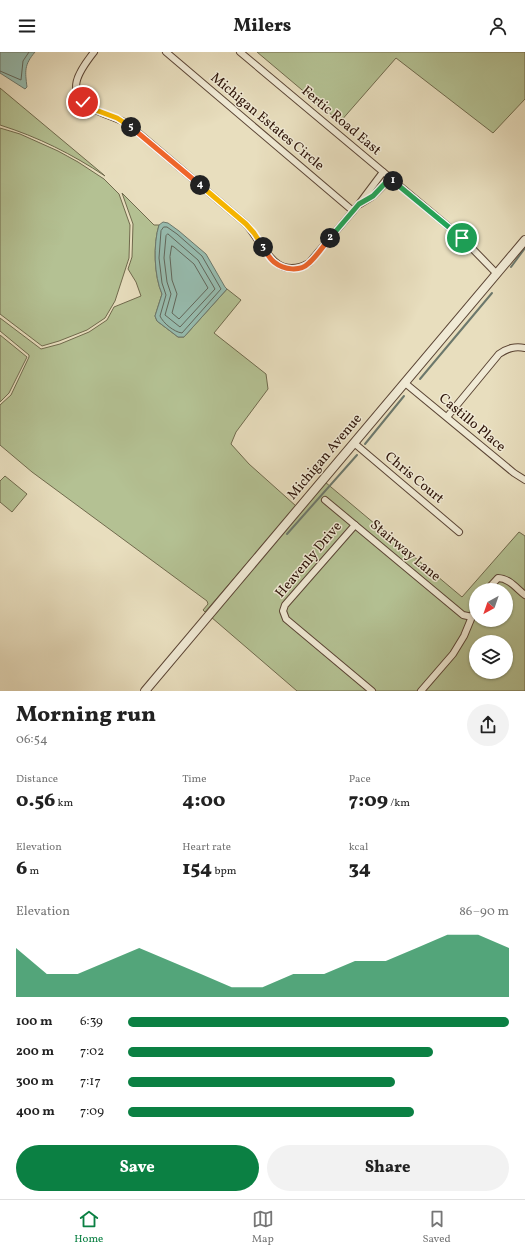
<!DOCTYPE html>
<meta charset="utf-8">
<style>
:root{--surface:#fff;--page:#f2f2f2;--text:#222;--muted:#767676;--line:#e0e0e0;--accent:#0b8043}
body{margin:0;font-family:Vollkorn,serif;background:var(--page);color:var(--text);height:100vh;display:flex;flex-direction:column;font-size:15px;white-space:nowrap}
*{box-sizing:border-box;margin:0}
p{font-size:13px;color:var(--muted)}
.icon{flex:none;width:22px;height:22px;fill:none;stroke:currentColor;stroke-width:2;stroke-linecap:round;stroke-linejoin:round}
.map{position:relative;height:639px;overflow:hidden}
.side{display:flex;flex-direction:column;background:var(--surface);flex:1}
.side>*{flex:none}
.needle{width:26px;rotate:220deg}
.fabs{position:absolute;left:469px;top:531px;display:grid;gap:8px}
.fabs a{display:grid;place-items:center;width:44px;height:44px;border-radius:50%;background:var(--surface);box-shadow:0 1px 3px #0004;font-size:20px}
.pin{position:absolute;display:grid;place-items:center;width:34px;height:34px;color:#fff;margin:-17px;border:2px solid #fff;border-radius:50%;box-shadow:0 1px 4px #0007}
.km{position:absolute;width:20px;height:20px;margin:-10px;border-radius:50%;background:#222;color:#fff;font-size:11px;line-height:20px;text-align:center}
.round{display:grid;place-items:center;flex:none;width:42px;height:42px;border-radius:21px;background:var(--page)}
.summary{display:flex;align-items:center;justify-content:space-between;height:68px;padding:0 16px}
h1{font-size:22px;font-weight:800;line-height:30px}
.metrics{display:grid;grid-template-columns:repeat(3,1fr);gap:6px;height:68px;padding:4px 16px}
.metrics div{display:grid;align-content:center}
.metrics b{font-size:20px;font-weight:800}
.metrics small{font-size:11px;font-weight:400}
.metrics p{font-size:11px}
.chart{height:112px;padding:8px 16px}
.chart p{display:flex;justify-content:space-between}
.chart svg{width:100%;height:72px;margin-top:4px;fill:var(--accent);opacity:.7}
.button{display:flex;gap:8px;margin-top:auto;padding:8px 16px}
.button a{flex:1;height:46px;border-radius:24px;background:var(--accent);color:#fff;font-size:16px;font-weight:800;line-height:46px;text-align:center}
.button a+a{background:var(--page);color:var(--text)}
ul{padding:0 16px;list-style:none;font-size:13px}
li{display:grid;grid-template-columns:64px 48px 1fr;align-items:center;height:30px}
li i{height:10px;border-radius:5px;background:var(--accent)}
header{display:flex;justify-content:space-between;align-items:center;height:52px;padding:0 16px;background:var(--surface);font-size:18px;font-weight:800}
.dock{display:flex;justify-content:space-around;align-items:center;height:56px;border-top:1px solid var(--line);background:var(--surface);font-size:11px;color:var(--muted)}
.dock a{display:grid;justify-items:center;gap:2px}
.dock .on{color:var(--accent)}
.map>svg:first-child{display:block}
.green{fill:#b4c193;stroke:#706a4d;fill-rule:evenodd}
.water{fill:#97bcaf;stroke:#6c786c}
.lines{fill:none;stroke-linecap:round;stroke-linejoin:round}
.shore{stroke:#62675b;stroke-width:1}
.stream{stroke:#6c786c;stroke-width:2}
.minor-casing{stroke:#5b4535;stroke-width:8}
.tertiary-casing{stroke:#5b4535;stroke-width:10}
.minor{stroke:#f0ead5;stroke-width:6}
.tertiary{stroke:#f0ead5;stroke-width:8}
.split-1-casing{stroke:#fff;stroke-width:8}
.split-2-casing{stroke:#fff;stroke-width:8}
.split-3-casing{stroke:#fff;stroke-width:8}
.split-4-casing{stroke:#fff;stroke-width:8}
.split-5-casing{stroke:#fff;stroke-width:8}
.split-6-casing{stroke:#fff;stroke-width:8}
.split-1{stroke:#22a559;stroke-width:5}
.split-2{stroke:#22a559;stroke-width:5}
.split-3{stroke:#f0652b;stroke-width:5}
.split-4{stroke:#f5b400;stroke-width:5}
.split-5{stroke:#f0652b;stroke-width:5}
.split-6{stroke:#f5b400;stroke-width:5}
.labels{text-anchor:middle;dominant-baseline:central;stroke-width:3;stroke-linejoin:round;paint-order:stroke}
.street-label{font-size:14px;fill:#2c1207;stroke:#f0ead5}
</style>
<header><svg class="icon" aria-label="menu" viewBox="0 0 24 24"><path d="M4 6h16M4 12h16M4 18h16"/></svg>Milers<svg class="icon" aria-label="person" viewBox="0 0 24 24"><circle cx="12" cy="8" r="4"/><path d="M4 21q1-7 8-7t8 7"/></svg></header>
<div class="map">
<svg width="525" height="639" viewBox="0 0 525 639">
<rect width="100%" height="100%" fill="#e8debe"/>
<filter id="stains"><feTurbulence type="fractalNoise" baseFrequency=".005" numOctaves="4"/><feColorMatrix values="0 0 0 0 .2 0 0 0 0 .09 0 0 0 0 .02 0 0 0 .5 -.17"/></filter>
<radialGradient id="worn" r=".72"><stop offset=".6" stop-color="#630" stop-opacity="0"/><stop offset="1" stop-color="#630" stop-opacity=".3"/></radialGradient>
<g class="green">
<path d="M257 0H525V47L493 81 396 6 340 70Z"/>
<path d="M0 36 104 123 105 124C72 102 38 85 0 73Z"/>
<path d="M0 76 20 82 58 99 78 110 104 127 119 142 130 173 129 206 115 249 105 266 87 278 59 289 42 294 0 262Z"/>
<path d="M122 141 154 173H159C153 192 154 224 162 242L155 264 157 269 178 285H184L227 237 241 248 214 281 266 322 268 337 236 380 231 392 249 412 296 454 205 560 203 558 208 552 207 549 32 420 0 393V353L11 343 29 305V303L0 279V266L41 297 60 292 89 280 107 268 114 255 141 244 136 230 128 217 132 205 133 172Z"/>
<path d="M0 283 27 305 9 341 0 350Z"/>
<path d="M5 424 27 442 12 460 0 450V429Z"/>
<path d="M325 430 462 545 519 480 525 484V639H297L211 565ZM476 538H506V568H476ZM476 590H506V620H476Z"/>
</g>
<g class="water">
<path d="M0 0H35C24 13 25 19 27 35L25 37 0 21Z"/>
<path d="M163 170 168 171 179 179 206 202 225 235 227 237 184 285H178L157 269 155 264 162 242C154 224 153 192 159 173Z"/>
</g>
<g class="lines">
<g class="shore">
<path d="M0 19 21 28 23 9 29 0"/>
<path d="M164 175H167L177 182 202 204 221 237 182 281C174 280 163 271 160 264L166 243 162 231 159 206 161 179Z"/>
<path d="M168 182 198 208 215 237 180 275 165 263 171 242 167 230 164 206 166 184Z"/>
<path d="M172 194 174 195 194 212 208 236 179 267 172 261 177 242 172 228 170 205Z"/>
</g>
<g class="stream">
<path d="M511 215 525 196"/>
<path d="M420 327 492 241"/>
<path d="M365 392 404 344"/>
<path d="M287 482 357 403"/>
</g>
<defs>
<g id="minor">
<path d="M94 0C79 19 63 41 93 57 105 63 117 66 128 72L246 172C264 192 274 230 309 211L359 152 383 120"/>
<path d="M166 0 353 159"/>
<path d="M240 0 462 186 497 222"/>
<path d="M360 152 373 144 390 127"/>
<path d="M405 331 514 421 525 428"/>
<path d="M447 365 499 302C508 296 515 294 525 296"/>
<path d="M354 391 459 480"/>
<path d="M325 448 463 563 472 565"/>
<path d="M355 473 285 553 283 559 286 567 372 639"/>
<path d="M487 538 498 526C509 526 517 537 525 543"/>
<path d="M421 639 453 602 464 584 476 555"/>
</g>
<path id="tertiary" d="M145 639 525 188"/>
</defs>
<use href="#minor" class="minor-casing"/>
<use href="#tertiary" class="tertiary-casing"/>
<use href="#minor" class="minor"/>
<use href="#tertiary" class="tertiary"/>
</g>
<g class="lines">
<defs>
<path id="split-1" d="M393 129 462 186"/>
<path id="split-2" d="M330 186 359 152 373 144 390 126 393 129"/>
<path id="split-3" d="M263 195C266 200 269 206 274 210 284 218 300 220 309 211 317 204 323 194 330 186"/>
<path id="split-4" d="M200 133 246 172 254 181 263 195"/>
<path id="split-5" d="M131 75 200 133"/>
<path id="split-6" d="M83 50 93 57 117 66 131 75"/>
</defs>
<use href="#split-1" class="split-1-casing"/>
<use href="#split-2" class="split-2-casing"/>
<use href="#split-3" class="split-3-casing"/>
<use href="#split-4" class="split-4-casing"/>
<use href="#split-5" class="split-5-casing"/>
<use href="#split-6" class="split-6-casing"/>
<use href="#split-1" class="split-1"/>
<use href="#split-2" class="split-2"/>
<use href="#split-3" class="split-3"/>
<use href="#split-4" class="split-4"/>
<use href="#split-5" class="split-5"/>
<use href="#split-6" class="split-6"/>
</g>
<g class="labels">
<g class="street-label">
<text transform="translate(341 69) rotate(40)">Fertic Road East</text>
<text transform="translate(267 70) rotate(40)">Michigan Estates Circle</text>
<text transform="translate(472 371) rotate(40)">Castillo Place</text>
<text transform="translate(325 405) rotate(-50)">Michigan Avenue</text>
<text transform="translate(414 426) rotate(40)">Chris Court</text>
<text transform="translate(405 499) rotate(40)">Stairway Lane</text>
<text transform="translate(309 508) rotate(-50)">Heavenly Drive</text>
</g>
</g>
<rect width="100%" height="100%" filter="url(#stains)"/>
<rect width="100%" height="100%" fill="url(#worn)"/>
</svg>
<div class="fabs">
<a><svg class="needle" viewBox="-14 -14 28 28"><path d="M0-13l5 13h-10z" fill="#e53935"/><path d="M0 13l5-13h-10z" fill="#767676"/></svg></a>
<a><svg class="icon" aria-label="layers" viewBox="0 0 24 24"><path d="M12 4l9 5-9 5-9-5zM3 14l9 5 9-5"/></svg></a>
</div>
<div class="pin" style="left:462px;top:186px;background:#1e9e55"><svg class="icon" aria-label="arrive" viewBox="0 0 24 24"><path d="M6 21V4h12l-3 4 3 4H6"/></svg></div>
<div class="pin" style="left:83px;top:50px;background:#d93025"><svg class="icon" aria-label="check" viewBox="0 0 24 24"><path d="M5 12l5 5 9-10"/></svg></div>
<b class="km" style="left:393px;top:129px">1</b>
<b class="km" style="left:330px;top:186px">2</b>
<b class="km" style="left:263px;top:195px">3</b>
<b class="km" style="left:200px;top:133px">4</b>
<b class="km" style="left:131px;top:75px">5</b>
</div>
<section class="side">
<div class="summary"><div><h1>Morning run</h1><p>06:54</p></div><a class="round"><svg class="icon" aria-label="share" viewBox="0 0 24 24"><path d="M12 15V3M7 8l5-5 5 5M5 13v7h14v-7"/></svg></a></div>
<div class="metrics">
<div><p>Distance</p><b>0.56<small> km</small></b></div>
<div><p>Time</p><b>4:00</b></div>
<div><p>Pace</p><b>7:09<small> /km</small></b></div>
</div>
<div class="metrics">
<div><p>Elevation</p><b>6<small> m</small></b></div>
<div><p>Heart rate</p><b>154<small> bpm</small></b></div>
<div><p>kcal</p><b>34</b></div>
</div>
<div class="chart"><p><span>Elevation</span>86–90 m</p>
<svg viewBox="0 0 160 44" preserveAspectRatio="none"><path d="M0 44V14L10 30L20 30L30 22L40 14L50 22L60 30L70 38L80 38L90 30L100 30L110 22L120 22L130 14L140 6L150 6L160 14V44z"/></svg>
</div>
<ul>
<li><b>100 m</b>6:39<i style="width:100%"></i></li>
<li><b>200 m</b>7:02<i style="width:80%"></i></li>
<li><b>300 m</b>7:17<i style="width:70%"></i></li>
<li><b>400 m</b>7:09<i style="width:75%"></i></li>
</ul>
<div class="button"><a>Save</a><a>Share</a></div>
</section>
<nav class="dock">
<a class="on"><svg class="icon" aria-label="home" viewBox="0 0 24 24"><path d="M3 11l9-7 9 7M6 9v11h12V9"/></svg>Home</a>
<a><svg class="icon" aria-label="map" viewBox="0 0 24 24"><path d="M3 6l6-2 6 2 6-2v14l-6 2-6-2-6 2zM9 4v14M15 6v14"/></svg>Map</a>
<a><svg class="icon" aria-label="saved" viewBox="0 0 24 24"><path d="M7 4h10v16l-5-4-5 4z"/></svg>Saved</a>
</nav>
